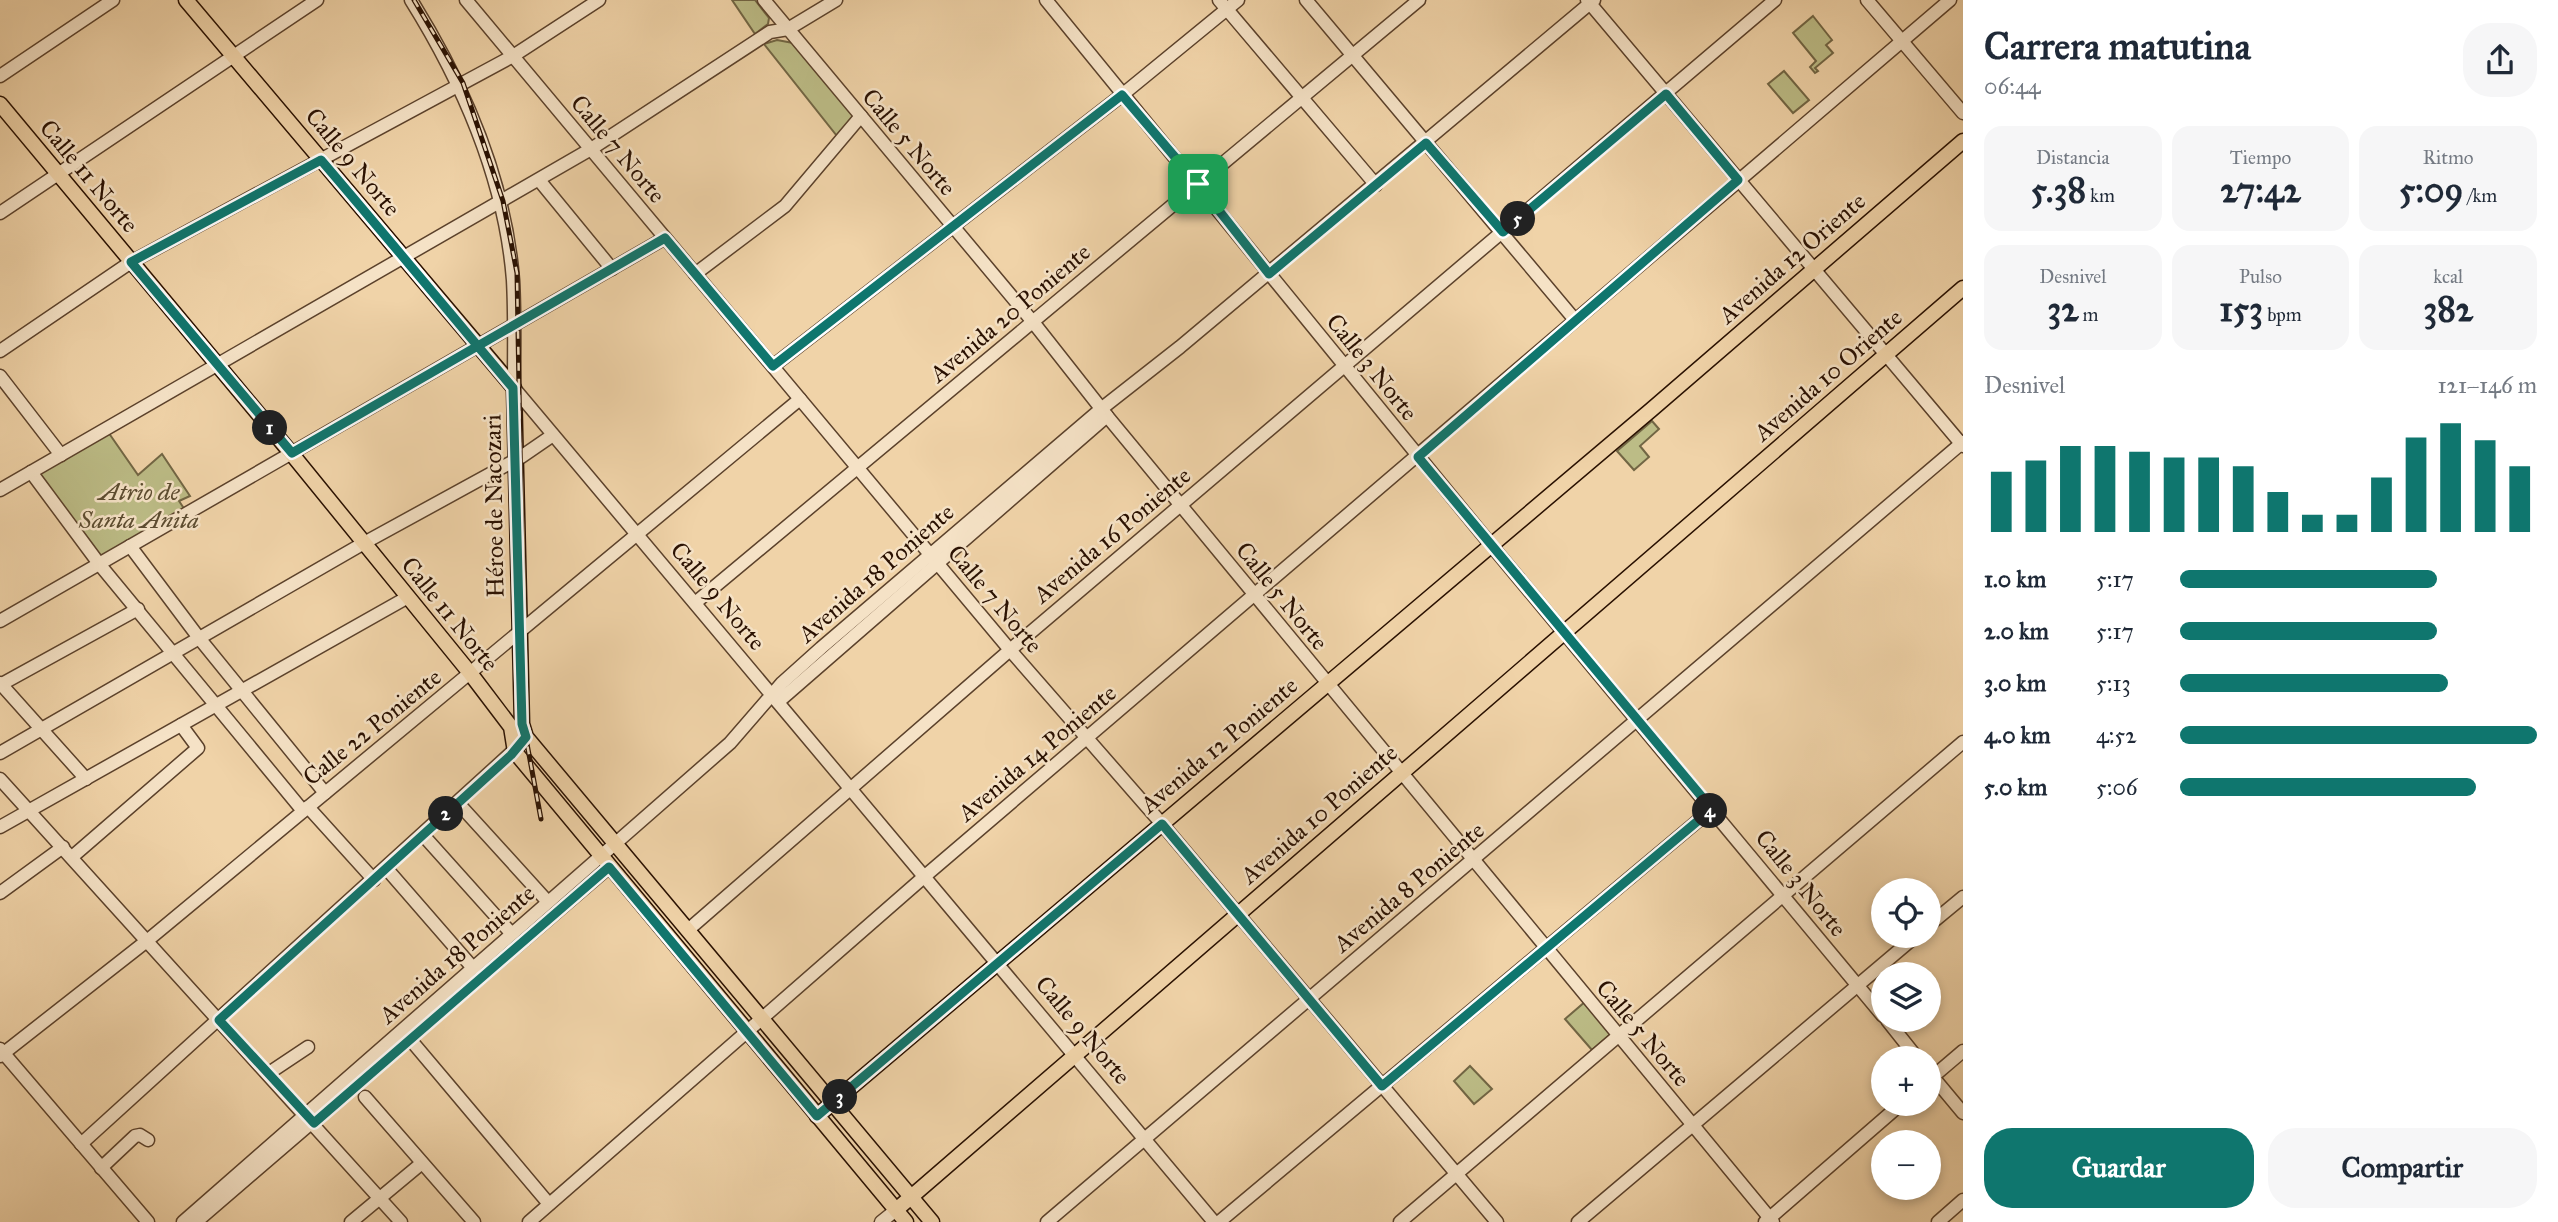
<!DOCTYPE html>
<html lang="es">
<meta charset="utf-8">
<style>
:root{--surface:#fff;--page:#f6f6f7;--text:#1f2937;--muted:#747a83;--accent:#0f766e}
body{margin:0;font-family:"IM FELL Great Primer",serif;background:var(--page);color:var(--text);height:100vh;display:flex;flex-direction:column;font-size:26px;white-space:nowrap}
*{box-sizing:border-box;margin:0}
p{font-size:23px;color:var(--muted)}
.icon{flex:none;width:38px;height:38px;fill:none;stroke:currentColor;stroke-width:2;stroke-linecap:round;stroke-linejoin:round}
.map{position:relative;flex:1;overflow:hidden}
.side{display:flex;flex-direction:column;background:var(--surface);width:595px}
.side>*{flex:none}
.fabs{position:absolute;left:1871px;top:878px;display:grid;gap:14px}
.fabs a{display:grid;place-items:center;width:70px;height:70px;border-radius:50%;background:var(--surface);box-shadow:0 4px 10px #0003;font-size:35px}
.pin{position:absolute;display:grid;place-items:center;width:60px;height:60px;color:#fff;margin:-30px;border-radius:14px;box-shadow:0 4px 10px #0006}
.km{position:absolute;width:35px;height:35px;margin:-18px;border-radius:50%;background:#222;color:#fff;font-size:19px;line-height:35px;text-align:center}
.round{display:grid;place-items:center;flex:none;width:74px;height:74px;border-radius:28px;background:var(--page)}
.overview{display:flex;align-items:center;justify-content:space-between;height:119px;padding:0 21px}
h1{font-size:38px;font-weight:800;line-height:52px}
.figures{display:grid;grid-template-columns:repeat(3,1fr);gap:10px;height:119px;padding:7px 21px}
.figures div{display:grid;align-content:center;border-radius:18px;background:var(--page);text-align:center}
.figures b{font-size:35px;font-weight:800}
.figures small{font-size:19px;font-weight:400}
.figures p{font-size:19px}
.chart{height:196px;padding:14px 21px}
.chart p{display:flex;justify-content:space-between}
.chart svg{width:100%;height:126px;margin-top:7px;stroke:var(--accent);stroke-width:6}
.primary-button{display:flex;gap:14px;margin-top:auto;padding:14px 21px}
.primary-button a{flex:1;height:80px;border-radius:28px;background:var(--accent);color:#fff;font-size:28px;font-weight:800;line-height:80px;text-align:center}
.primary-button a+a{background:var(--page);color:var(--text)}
ul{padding:0 21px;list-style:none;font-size:23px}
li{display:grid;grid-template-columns:112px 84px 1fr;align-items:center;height:52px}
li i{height:18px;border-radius:9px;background:var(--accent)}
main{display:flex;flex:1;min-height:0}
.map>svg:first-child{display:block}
.green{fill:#bcbc86;stroke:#726644;stroke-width:2}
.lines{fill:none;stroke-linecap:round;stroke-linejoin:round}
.minor-casing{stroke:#5b412b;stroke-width:15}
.major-casing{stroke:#291001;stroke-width:17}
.minor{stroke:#f5e2c6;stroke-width:12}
.major{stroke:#f0d3a8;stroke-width:14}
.rail-casing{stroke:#291001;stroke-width:5}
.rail{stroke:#f5e2c6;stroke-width:2.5;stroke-dasharray:8;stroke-linecap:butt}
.route-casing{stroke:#fff;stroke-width:14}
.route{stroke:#0f766e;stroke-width:9}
.labels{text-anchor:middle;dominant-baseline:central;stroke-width:5;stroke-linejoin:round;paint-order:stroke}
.street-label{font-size:24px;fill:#291001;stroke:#f5e2c6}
.park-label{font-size:24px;font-style:italic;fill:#5c4c30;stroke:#f5e2c6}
</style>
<main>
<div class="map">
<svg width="1963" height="1222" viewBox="0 0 1963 1222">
<rect width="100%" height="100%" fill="#f0d3a8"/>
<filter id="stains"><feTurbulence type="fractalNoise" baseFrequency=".00286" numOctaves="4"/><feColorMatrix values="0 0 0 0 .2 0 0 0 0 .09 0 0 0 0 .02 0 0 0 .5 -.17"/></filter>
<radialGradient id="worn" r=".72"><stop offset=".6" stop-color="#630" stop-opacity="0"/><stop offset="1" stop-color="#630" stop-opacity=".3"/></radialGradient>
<g class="green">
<path d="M732 0H755L769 18 768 24 755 34Z"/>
<path d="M1813 16 1832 40 1826 45 1833 53 1815 68 1818 71 1815 73 1810 67 1816 61 1793 33Z"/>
<path d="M777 40 793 43 851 108 855 119 837 136 764 44Z"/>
<path d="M1784 71 1809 100 1793 113 1768 84Z"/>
<path d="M1652 421 1659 429 1640 446 1649 457 1634 470 1617 451Z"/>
<path d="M106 429 138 475 162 454 190 496 179 501 187 513 100 565 31 472Z"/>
<path d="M1586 1001 1613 1032 1592 1050 1565 1019Z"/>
<path d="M1470 1066 1492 1089 1474 1104 1454 1081Z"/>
</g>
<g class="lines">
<defs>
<g id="minor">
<path d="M411 0C464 85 505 179 513 280 515 316 514 352 514 388L1214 1222"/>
<path d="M466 0 1010 650 1162 824 1497 1222"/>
<path d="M764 0 1033 322 1107 416 1773 1222"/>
<path d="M1046 0 1491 545 1883 1016"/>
<path d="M1219 0 1376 185"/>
<path d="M1306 0 1575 320"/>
<path d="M1587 0 1963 446"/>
<path d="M1867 0 1963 113"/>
<path d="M0 76 113 0"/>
<path d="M539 180 612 269"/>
<path d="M0 213 317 0"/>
<path d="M695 274 785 206 861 116"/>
<path d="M0 351 131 262 513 56 599 0"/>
<path d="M773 366 1122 95 1238 0"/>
<path d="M0 376 61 455"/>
<path d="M31 472 100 565 303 811"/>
<path d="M0 490 591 149 770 32 788 29 836 0"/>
<path d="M130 546 199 638 325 793"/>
<path d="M695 603 1419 0"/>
<path d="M0 621 665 238"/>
<path d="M0 683 86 779"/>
<path d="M0 685 138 609"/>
<path d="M778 702 1107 416"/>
<path d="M0 753 364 543 521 457 553 435"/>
<path d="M0 779 401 1222"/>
<path d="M458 803 548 902"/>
<path d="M308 807 374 880"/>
<path d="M0 827 408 597"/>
<path d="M423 835 511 933"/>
<path d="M72 857 198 748 181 725"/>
<path d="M386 868 473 968"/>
<path d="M0 893 63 847"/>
<path d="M1928 926 1963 897"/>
<path d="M688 930 1010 650 1775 0"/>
<path d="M1887 1020 1918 1059"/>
<path d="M409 1038 549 1204"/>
<path d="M0 1049 148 1222"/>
<path d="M0 1056 148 940 800 399"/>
<path d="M1928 1071 1963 1113"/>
<path d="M269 1073 308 1047"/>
<path d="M1929 1080 1963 1051"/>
<path d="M365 1097 474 1222"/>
<path d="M81 1144 521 744"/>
<path d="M101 1168 135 1136 140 1135 148 1140"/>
<path d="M183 1222 730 743 782 683 821 648 1101 409 1180 347 1594 0"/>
<path d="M196 1222 609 867"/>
<path d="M351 1222 422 1163"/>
<path d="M529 1222 925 876 1950 0"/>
<path d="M881 1222 896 1210"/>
<path d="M1047 1222 1963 442"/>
<path d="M1219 1222 1712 809"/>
<path d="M1400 1222 1963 742"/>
<path d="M1578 1222 1916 936"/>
<path d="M1765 1222 1901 1104"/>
<path d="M1938 1222 1963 1200"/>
</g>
<g id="major">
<path d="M186 0 514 388 522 724 526 737 932 1222"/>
<path d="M0 104 291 453 470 673 511 727 515 752 906 1222"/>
<path d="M817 1116 1651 410 1963 141"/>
<path d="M896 1210 1963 288"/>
</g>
</defs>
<use href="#minor" class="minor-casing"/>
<use href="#major" class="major-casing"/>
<use href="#minor" class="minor"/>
<use href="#major" class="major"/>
<defs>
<path id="rail" d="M414 0 463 83 503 201 517 273 525 733 541 819"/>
</defs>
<use href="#rail" class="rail-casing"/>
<use href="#rail" class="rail"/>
</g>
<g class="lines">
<defs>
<path id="route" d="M1198 184 1122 95 773 366 665 238 292 453 131 262 321 160C386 236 449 312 513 388L522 724 526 737 511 755 219 1020 314 1123 609 867 817 1116 1162 824 1382 1086 1712 809 1418 457 1738 180 1666 94 1503 232 1426 143 1269 274 1198 184"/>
</defs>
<use href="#route" class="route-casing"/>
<use href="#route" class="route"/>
</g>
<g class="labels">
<g class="street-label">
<text transform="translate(909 142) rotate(50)">Calle 5 Norte</text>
<text transform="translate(618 149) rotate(50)">Calle 7 Norte</text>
<text transform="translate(353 162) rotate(50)">Calle 9 Norte</text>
<text transform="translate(89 176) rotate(50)">Calle 11 Norte</text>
<text transform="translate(1792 258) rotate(-41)">Avenida 12 Oriente</text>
<text transform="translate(1010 313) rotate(-40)">Avenida 20 Poniente</text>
<text transform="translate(1372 367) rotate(51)">Calle 3 Norte</text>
<text transform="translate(1828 375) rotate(-41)">Avenida 10 Oriente</text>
<text transform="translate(494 506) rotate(-91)">Héroe de Nacozari</text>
<text transform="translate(1112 535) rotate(-40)">Avenida 16 Poniente</text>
<text transform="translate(876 573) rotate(-41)">Avenida 18 Poniente</text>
<text transform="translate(718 596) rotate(50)">Calle 9 Norte</text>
<text transform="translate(1282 596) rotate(51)">Calle 5 Norte</text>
<text transform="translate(995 599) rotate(50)">Calle 7 Norte</text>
<text transform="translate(450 614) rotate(51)">Calle 11 Norte</text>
<text transform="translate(372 727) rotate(-39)">Calle 22 Poniente</text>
<text transform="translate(1219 745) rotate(-40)">Avenida 12 Poniente</text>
<text transform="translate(1037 753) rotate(-40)">Avenida 14 Poniente</text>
<text transform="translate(1319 814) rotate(-41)">Avenida 10 Poniente</text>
<text transform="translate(1801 883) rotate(51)">Calle 3 Norte</text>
<text transform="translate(1409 887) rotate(-40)">Avenida 8 Poniente</text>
<text transform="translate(457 954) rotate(-41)">Avenida 18 Poniente</text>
<text transform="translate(1083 1030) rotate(50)">Calle 9 Norte</text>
<text transform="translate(1643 1033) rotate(50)">Calle 5 Norte</text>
</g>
<g class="park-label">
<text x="139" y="492">Atrio de<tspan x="139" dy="28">Santa Anita</tspan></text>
</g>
</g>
<rect width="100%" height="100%" filter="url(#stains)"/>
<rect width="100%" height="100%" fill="url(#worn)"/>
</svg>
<div class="fabs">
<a><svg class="icon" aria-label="locate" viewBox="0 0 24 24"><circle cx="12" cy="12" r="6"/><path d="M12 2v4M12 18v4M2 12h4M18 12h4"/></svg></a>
<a><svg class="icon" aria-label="layers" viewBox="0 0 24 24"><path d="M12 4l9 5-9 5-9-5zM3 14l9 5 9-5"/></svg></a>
<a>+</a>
<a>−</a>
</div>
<div class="pin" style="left:1198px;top:184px;background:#1e9e55"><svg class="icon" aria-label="arrive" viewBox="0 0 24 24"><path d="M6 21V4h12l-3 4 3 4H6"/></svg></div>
<b class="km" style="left:270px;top:428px">1</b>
<b class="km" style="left:446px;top:814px">2</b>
<b class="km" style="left:840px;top:1097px">3</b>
<b class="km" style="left:1710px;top:811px">4</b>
<b class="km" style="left:1518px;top:219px">5</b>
</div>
<section class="side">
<div class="overview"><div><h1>Carrera matutina</h1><p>06:44</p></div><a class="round"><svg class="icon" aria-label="share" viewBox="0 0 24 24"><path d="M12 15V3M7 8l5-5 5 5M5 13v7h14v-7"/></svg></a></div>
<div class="figures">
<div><p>Distancia</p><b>5.38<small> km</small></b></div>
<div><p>Tiempo</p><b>27:42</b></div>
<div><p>Ritmo</p><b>5:09<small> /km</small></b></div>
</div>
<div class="figures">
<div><p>Desnivel</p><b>32<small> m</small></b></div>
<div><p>Pulso</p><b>153<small> bpm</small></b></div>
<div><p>kcal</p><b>382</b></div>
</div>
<div class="chart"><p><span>Desnivel</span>121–146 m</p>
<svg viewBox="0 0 160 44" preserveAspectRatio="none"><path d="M5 44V23M15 44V19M25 44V14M35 44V14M45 44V16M55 44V18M65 44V18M75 44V21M85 44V30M95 44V38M105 44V38M115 44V25M125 44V11M135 44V6M145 44V12M155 44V21"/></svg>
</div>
<ul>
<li><b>1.0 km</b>5:17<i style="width:72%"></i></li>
<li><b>2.0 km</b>5:17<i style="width:72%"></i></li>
<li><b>3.0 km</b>5:13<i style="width:75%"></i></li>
<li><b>4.0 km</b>4:52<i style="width:100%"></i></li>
<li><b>5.0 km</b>5:06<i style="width:83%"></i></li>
</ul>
<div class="primary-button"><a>Guardar</a><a>Compartir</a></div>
</section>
</main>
